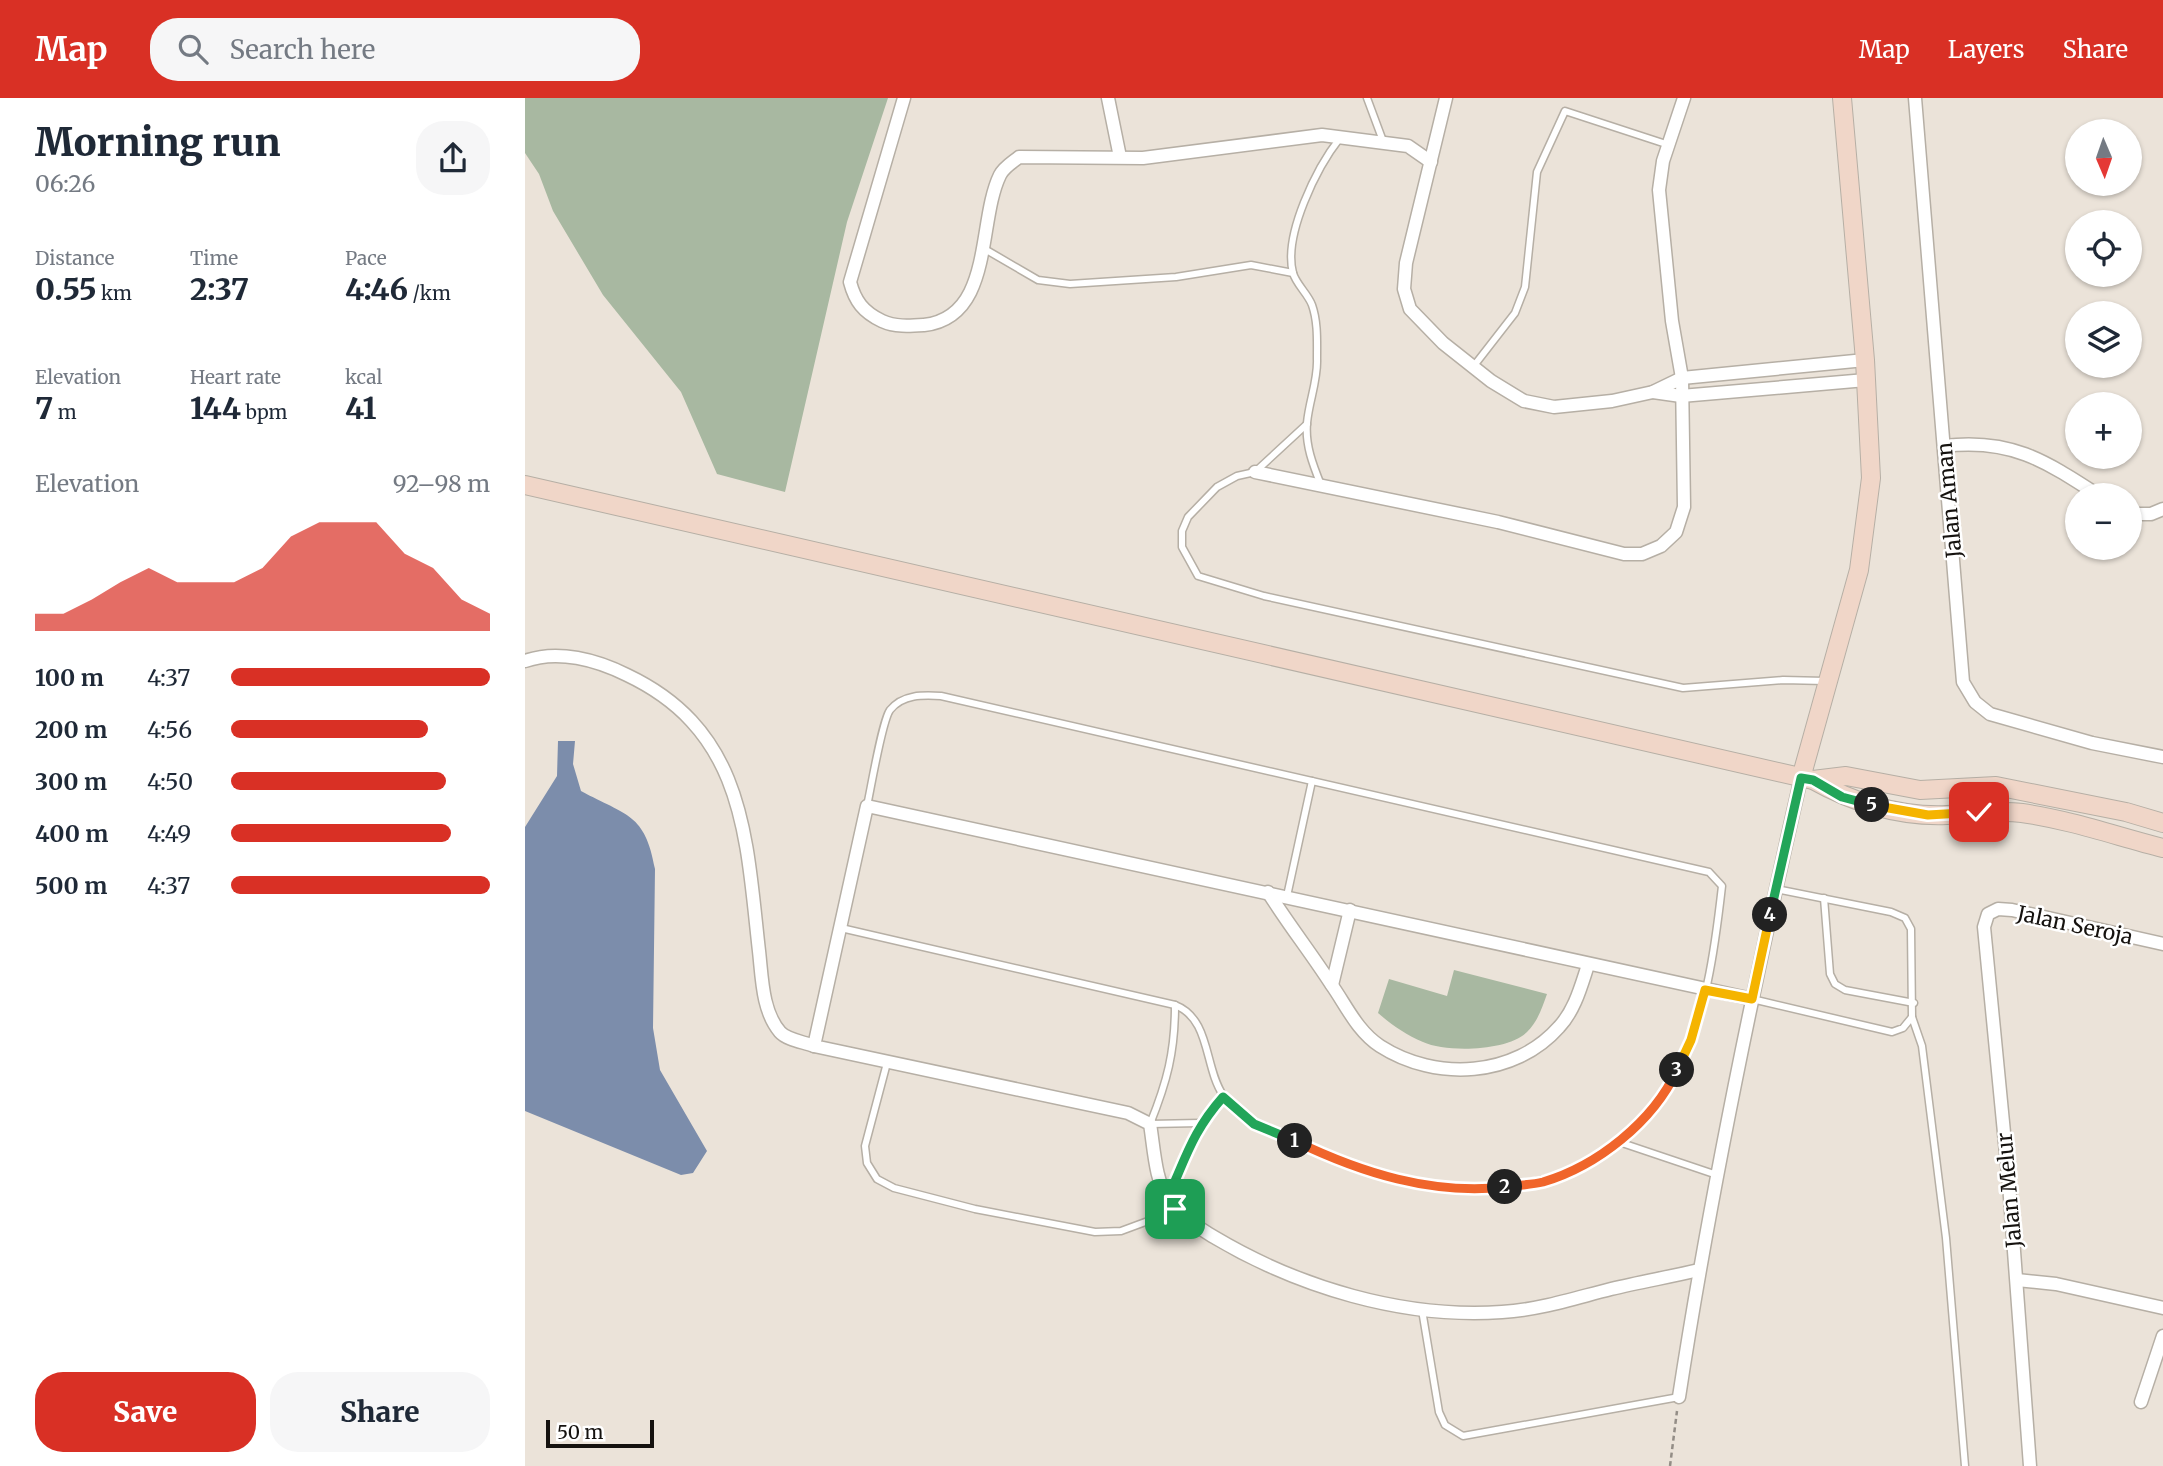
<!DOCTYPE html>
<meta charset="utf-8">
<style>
:root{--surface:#fff;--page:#f6f6f7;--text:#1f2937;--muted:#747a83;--accent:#d93025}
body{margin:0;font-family:Merriweather,serif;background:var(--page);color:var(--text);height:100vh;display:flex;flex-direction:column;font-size:26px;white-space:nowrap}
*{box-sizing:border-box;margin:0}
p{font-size:23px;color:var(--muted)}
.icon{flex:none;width:38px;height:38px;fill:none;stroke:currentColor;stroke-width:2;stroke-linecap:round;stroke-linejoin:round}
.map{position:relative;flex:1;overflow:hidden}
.side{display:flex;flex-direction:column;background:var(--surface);width:525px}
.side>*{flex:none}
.needle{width:46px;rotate:178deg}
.tools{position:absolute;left:1540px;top:21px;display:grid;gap:14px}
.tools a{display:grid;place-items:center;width:77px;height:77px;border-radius:50%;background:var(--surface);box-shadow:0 2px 5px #0004;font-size:35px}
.scale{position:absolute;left:21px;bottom:18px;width:108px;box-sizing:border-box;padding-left:7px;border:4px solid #15120f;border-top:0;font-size:19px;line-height:24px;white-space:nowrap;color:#15120f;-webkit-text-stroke:5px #fff;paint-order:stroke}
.pin{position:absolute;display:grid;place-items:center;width:60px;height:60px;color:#fff;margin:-30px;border-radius:14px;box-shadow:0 4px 10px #0006}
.km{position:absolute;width:35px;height:35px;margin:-18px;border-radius:50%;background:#222;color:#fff;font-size:19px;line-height:35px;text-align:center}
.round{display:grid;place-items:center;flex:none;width:74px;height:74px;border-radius:28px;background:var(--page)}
.summary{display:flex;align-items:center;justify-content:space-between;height:119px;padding:0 35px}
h1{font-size:38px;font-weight:800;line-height:52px}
.stats{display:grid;grid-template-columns:repeat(3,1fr);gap:10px;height:119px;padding:7px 35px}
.stats div{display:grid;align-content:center}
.stats b{font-size:30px;font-weight:800}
.stats small{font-size:19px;font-weight:400}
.stats p{font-size:19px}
.chart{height:196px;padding:14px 35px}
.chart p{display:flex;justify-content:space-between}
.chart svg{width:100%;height:126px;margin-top:7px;fill:var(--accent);opacity:.7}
.cta{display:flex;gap:14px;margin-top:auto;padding:14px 35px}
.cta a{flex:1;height:80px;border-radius:28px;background:var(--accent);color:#fff;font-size:28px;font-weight:800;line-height:80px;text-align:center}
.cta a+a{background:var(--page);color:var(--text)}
ul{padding:0 35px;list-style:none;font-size:23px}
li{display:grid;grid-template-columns:112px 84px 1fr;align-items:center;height:52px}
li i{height:18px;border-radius:9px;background:var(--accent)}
header{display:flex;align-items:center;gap:42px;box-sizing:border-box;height:98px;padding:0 35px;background:var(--accent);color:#fff}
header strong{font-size:33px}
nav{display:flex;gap:38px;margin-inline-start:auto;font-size:24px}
.search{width:490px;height:63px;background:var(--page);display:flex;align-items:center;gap:18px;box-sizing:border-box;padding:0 24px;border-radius:28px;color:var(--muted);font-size:26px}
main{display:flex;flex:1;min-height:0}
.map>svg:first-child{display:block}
.green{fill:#a8b8a1}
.water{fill:#7c8dab}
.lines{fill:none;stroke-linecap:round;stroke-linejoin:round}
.lane-casing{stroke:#b6afa5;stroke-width:9}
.street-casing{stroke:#b6afa5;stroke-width:15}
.secondary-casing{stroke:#b6afa5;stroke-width:20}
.path{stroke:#938d86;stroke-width:2.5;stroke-dasharray:5 3.5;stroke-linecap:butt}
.lane{stroke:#fff;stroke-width:6}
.street{stroke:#fff;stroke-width:12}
.secondary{stroke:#f0d6c8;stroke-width:18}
.split-1-casing{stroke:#fff;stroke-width:14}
.split-2-casing{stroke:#fff;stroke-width:14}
.split-3-casing{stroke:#fff;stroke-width:14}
.split-4-casing{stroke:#fff;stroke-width:14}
.split-5-casing{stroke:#fff;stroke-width:14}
.split-6-casing{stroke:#fff;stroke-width:14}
.split-1{stroke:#22a559;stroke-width:9}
.split-2{stroke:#f0652b;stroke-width:9}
.split-3{stroke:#f0652b;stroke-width:9}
.split-4{stroke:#f5b400;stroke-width:9}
.split-5{stroke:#22a559;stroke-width:9}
.split-6{stroke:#f5b400;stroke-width:9}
.labels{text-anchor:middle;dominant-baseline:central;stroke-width:5;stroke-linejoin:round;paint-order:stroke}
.street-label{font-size:21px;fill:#15120f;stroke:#fff}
</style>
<header>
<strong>Map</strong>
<div class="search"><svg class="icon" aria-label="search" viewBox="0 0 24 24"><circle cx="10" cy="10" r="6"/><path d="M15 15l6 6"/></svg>Search here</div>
<nav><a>Map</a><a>Layers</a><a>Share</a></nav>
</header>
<main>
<section class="side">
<div class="summary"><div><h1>Morning run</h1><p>06:26</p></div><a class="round"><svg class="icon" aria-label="share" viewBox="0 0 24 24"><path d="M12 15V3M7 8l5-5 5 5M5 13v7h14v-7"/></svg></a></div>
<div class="stats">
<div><p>Distance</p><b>0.55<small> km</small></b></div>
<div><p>Time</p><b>2:37</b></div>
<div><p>Pace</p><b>4:46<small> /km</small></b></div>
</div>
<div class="stats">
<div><p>Elevation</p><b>7<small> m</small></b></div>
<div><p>Heart rate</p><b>144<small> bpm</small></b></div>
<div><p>kcal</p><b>41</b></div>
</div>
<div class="chart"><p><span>Elevation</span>92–98 m</p>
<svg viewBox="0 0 160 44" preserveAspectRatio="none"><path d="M0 44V38L10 38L20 33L30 27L40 22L50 27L60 27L70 27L80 22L90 11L100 6L110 6L120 6L130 17L140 22L150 33L160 38V44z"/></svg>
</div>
<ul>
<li><b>100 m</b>4:37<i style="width:100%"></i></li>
<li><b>200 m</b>4:56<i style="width:76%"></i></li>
<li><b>300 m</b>4:50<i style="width:83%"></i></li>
<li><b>400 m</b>4:49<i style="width:85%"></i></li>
<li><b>500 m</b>4:37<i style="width:100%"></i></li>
</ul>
<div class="cta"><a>Save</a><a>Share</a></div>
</section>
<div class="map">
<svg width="1638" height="1368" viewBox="0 0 1638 1368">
<rect width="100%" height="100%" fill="#ebe3d9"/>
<g class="green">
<path d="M0 0H363L322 124 260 394 192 376 156 294 78 197 28 113 14 76 0 55Z"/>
<path d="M929 872 1022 896C1017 910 1013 923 1002 934 983 953 922 955 898 944 881 937 867 927 853 915L864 881 922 898Z"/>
</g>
<path class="water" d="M33 643H50L48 666 56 693C102 718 120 715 130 771L128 930 135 972 182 1053 168 1075 156 1077 0 1013V729L32 678Z"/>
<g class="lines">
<defs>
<g id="lane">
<path d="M842 0 858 43"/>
<path d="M458 150 513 182 545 186 651 179 726 167 768 175"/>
<path d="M948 269 990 215 1000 189 1012 74 1040 13 1144 47"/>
<path d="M782 326 730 374 712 378 692 389 663 419 657 433V449L673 478 739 498 1158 590 1258 582 1300 583"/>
<path d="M796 387C788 367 780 347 782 325 784 303 793 282 792 261 792 243 793 224 787 207 783 196 771 186 768 175 758 137 792 69 815 40"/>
<path d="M762 798 787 683"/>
<path d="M1299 800 1305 876 1310 886 1320 892 1389 905"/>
<path d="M316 830 650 907C686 921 679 969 698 997 704 1007 719 1020 728 1026 743 1035 762 1039 777 1047 905 1107 1072 1120 1150 976 1181 921 1190 850 1197 788L1184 774 416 598C398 597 378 596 365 612 357 623 346 690 342 708"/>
<path d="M1227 901 1367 934 1378 930 1387 919 1386 831 1380 820 1366 814 1251 791"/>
<path d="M650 907C650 954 642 984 625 1026L675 1025"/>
<path d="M1387 919 1397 948 1421 1140 1440 1368"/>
<path d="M362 965 340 1048 342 1065 352 1081 369 1090 450 1111 570 1134 596 1133 623 1123 642 1101 675 1025 698 999"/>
<path d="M1094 1044 1192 1077"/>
<path d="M897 1212 914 1314 920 1327 938 1338 1154 1299"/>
</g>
<g id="street">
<path d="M379 0 325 184C330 203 338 214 357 223 370 229 384 228 399 227 469 219 452 124 475 77 479 69 488 64 494 59L618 60 797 37 883 48 906 64"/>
<path d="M583 0 595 59"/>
<path d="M921 0 881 165 879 191 885 211 918 245 966 283 999 303 1029 309 1087 303 1128 294 1157 280 1340 262"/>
<path d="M1390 0 1438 584 1450 604 1465 616 1567 645 1638 659"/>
<path d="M1128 294 1156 298 1341 282"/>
<path d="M1419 348C1485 340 1519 362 1573 397"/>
<path d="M730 374 973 424 1099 456H1117L1136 448 1151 434 1159 409 1157 280 1147 223 1134 92 1138 63 1159 0"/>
<path d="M1605 416H1626L1638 411"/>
<path d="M0 563C33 551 72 562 102 577 220 633 221 738 234 853 237 879 237 913 255 934 262 942 279 944 289 948"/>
<path d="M743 794C763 826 786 855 806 886 821 907 832 933 855 948 911 984 990 979 1034 929 1050 912 1056 888 1063 867"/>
<path d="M807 887 825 812"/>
<path d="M1174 1172C1144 1179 1115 1184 1086 1191 1050 1200 1014 1212 977 1214 878 1221 773 1189 689 1139 673 1129 655 1119 644 1103 630 1083 629 1050 625 1026L603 1015 289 948 342 708 1227 901"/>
<path d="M1492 1182 1531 1186 1638 1210"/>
<path d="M1154 1299C1186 1091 1229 885 1276 680"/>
<path d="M1616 1304 1638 1238"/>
<path d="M1505 1368 1484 1086 1459 829 1463 816 1473 811 1487 812 1638 846"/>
</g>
<g id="secondary">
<path d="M0 387 1288 682C1329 705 1374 719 1422 717 1447 716 1471 712 1497 715 1546 722 1591 738 1638 750"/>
<path d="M1276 680 1334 472 1346 380 1340 262 1317 0"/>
<path d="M1288 682 1321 678 1395 692 1471 688 1601 714 1638 725"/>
</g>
</defs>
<use href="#lane" class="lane-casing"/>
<use href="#street" class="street-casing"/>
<use href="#secondary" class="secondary-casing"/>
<path class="path" d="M1145 1368 1152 1313"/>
<use href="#lane" class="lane"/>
<use href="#street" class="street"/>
<use href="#secondary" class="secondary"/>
</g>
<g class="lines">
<defs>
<path id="split-1" d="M650 1111 642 1101C661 1060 667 1034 698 999L729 1026 770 1043"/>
<path id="split-2" d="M770 1043C837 1075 906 1097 980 1089"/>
<path id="split-3" d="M980 1089C992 1087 1006 1087 1018 1084 1072 1068 1128 1024 1152 972"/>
<path id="split-4" d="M1152 972 1166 942 1180 892 1227 901 1245 817"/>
<path id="split-5" d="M1245 817 1276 680 1288 682 1317 699 1347 707"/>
<path id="split-6" d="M1347 707 1403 717 1454 714"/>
</defs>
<use href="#split-1" class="split-1-casing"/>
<use href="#split-2" class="split-2-casing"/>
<use href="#split-3" class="split-3-casing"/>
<use href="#split-4" class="split-4-casing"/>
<use href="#split-5" class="split-5-casing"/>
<use href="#split-6" class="split-6-casing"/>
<use href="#split-1" class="split-1"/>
<use href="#split-2" class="split-2"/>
<use href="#split-3" class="split-3"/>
<use href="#split-4" class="split-4"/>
<use href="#split-5" class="split-5"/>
<use href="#split-6" class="split-6"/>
</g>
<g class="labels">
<g class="street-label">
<text transform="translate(1424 402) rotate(-95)">Jalan Aman</text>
<text transform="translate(1550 827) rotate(12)">Jalan Seroja</text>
<text transform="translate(1484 1092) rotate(-95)">Jalan Melur</text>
</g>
</g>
</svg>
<div class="tools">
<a><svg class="needle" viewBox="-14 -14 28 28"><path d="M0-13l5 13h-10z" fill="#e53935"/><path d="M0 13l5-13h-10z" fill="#747a83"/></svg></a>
<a><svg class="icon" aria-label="locate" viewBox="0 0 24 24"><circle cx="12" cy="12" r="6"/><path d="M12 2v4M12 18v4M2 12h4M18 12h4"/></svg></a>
<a><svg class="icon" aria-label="layers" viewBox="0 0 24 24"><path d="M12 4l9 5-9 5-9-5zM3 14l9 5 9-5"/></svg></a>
<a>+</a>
<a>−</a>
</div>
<div class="scale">50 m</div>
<div class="pin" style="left:650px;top:1111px;background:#1e9e55"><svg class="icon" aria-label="arrive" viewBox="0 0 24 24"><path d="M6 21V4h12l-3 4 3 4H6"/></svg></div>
<div class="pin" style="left:1454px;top:714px;background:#d93025"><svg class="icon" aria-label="check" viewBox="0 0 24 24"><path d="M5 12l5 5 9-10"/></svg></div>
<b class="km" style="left:770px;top:1043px">1</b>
<b class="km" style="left:980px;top:1089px">2</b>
<b class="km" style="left:1152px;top:972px">3</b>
<b class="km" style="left:1245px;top:817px">4</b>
<b class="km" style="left:1347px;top:707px">5</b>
</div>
</main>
